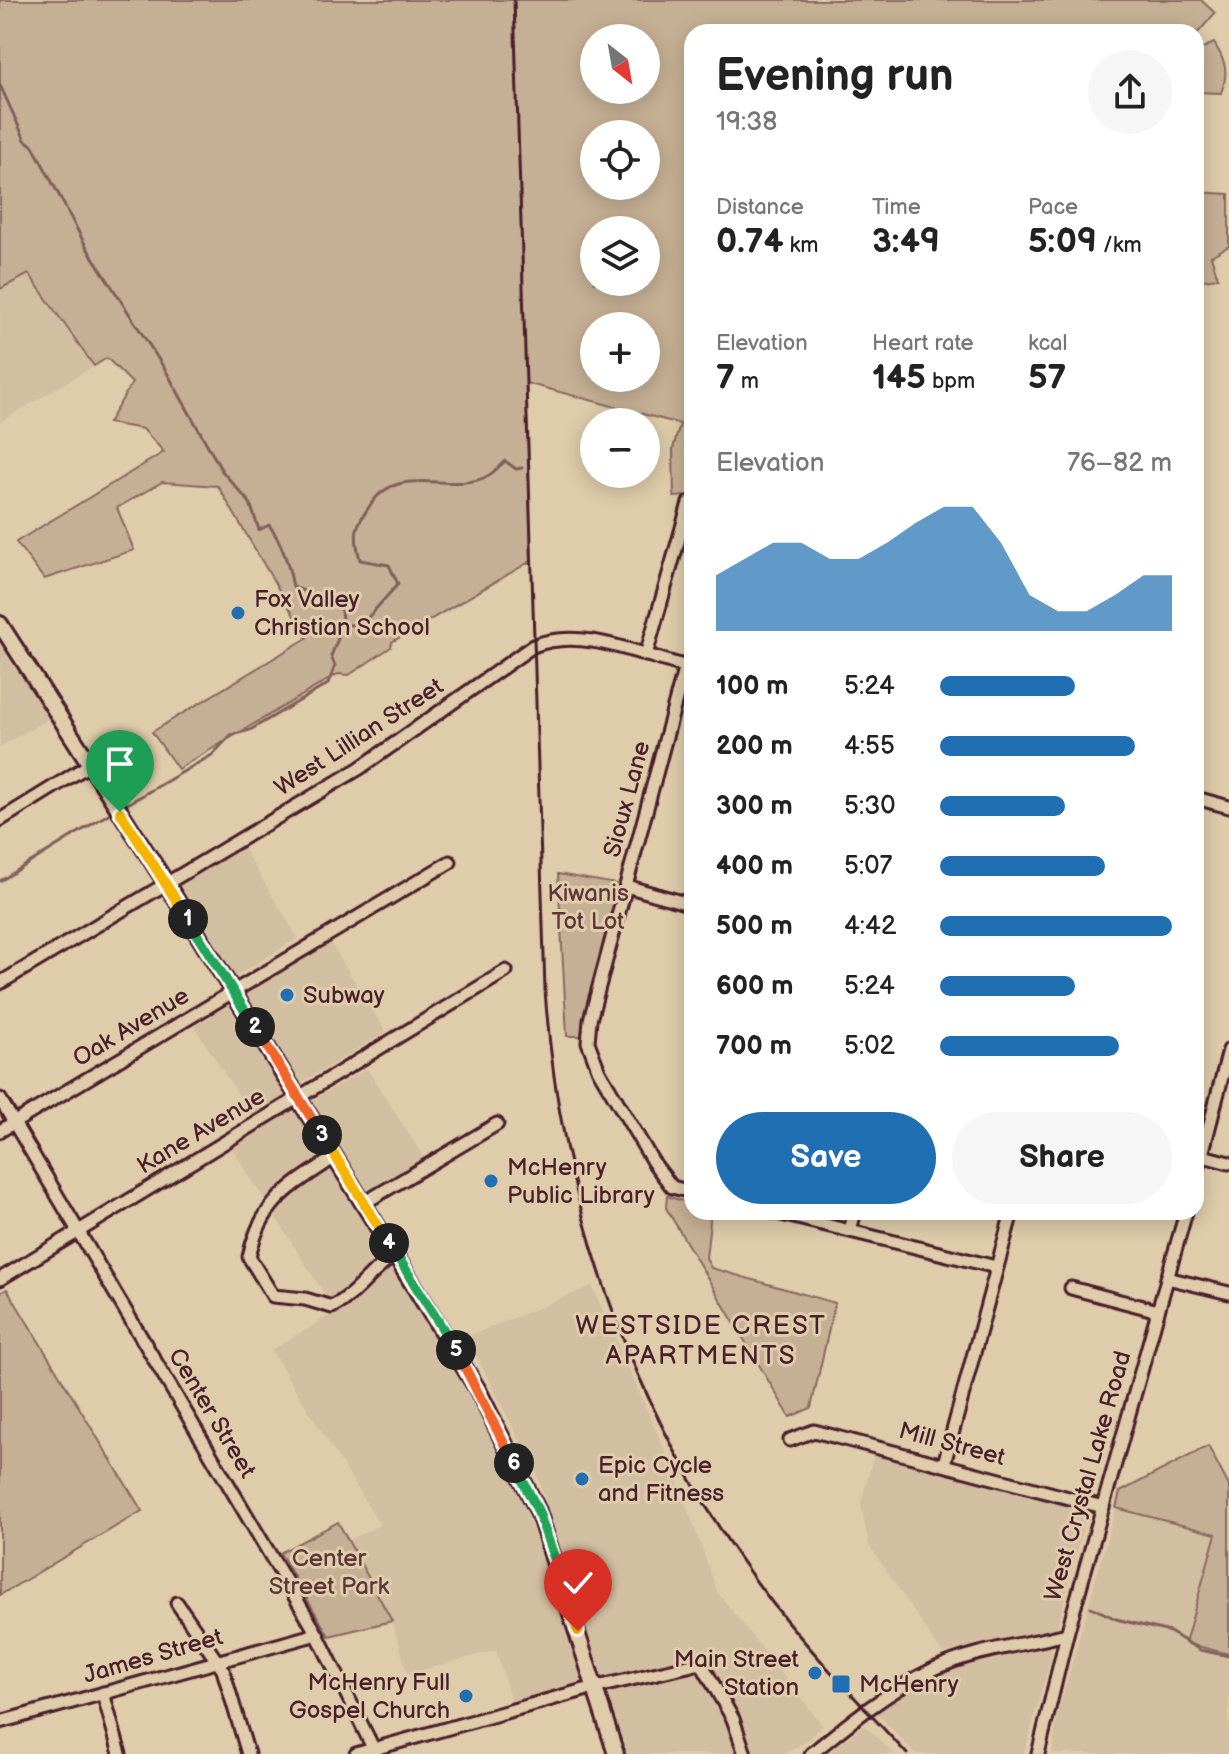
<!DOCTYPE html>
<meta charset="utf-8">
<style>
:root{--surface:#fff;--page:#f6f6f6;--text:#222;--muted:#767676;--accent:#1f6fb2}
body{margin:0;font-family:"Balsamiq Sans",sans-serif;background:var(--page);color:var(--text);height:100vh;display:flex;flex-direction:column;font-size:30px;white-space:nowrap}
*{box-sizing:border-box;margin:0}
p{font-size:26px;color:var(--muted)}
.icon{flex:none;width:44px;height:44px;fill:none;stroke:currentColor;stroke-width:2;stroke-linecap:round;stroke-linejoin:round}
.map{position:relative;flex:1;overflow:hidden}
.sheet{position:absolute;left:684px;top:24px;width:520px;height:1196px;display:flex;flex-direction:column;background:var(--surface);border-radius:24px;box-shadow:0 4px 20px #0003}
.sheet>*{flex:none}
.needle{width:52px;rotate:149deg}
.buttons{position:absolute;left:580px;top:24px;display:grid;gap:16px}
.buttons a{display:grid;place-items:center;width:80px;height:80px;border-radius:50%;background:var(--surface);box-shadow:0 4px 20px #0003;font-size:40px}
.pin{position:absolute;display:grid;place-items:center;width:68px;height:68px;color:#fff;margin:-82px -34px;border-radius:50% 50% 50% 0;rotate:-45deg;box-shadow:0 0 8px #0007}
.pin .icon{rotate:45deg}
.km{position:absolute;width:40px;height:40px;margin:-20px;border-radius:50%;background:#222;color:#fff;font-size:22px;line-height:40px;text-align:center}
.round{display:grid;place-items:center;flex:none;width:84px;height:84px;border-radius:42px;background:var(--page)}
.summary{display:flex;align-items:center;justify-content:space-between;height:136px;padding:0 32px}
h1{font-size:44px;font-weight:800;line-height:60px}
.metrics{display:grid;grid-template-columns:repeat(3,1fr);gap:12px;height:136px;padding:8px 32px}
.metrics div{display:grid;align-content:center}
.metrics b{font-size:34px;font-weight:800}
.metrics small{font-size:22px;font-weight:400}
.metrics p{font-size:22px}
.chart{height:224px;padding:16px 32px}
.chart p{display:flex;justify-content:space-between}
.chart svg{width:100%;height:144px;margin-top:8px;fill:var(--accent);opacity:.7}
.button{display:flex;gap:16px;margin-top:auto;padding:16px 32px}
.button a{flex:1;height:92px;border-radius:48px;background:var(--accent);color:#fff;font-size:32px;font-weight:800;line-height:92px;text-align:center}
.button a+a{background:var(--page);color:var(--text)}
ul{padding:0 32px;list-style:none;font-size:26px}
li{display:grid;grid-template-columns:128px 96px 1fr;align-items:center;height:60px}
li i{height:20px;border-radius:10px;background:var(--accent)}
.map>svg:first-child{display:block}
.built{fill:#d2bea0}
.green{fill:#c6b095;stroke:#886860;stroke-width:2;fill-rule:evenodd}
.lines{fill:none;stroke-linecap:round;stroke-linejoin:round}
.stream{stroke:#815f5a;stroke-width:3}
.minor-casing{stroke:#4a1f2b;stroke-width:17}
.major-casing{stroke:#4a1f2b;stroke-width:20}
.minor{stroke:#deccaa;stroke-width:11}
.major{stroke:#deccaa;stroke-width:14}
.rail{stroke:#4a1f2b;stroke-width:3}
.split-1-casing{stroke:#fff;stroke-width:16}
.split-2-casing{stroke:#fff;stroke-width:16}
.split-3-casing{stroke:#fff;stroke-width:16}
.split-4-casing{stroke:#fff;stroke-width:16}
.split-5-casing{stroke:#fff;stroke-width:16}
.split-6-casing{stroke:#fff;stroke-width:16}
.split-7-casing{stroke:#fff;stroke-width:16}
.split-8-casing{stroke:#fff;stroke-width:16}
.split-1{stroke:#f5b400;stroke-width:10}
.split-2{stroke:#22a559;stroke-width:10}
.split-3{stroke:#f0652b;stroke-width:10}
.split-4{stroke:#f5b400;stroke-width:10}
.split-5{stroke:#22a559;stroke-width:10}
.split-6{stroke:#f0652b;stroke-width:10}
.split-7{stroke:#22a559;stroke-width:10}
.split-8{stroke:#f5b400;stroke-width:10}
.poi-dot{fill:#1f6fb2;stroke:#deccaa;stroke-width:3}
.labels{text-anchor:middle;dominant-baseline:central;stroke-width:6;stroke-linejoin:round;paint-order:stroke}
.poi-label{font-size:24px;fill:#4a1f2b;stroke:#deccaa;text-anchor:start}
.street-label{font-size:24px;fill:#4a1f2b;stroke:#deccaa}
.park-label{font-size:24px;fill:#5d353b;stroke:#deccaa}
.neighbourhood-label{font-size:26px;letter-spacing:2px;fill:#4a1f2b;stroke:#deccaa}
</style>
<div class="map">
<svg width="1229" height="1754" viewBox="0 0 1229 1754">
<rect width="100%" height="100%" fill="#deccaa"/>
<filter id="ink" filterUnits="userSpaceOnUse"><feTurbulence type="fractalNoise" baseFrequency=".0125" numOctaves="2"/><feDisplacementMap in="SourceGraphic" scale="16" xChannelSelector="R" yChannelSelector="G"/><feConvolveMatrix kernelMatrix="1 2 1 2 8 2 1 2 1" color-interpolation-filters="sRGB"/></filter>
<g filter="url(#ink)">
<g class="built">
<path d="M28 274 94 366 0 422V289Z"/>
<path d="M0 639 50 718 0 747Z"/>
<path d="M243 848 298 938 234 977 178 886Z"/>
<path d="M330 942 386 1032 299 1084 243 992Z"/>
<path d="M228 1006 284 1094 276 1105 254 1119 194 1026Z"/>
<path d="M367 1069 424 1158 368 1193 311 1101Z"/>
<path d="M287 1111 298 1114 471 1394 523 1504 567 1626 583 1683 511 1701 496 1650 408 1674 392 1621 349 1540 380 1525 271 1350 336 1312 230 1145Z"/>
<path d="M592 1286 675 1474 718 1593 823 1726 807 1741 783 1754H627L537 1474 467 1337Z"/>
<path d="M875 1451 1087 1511 1057 1628 942 1653 869 1545 861 1503Z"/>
<path d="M1116 1508 1216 1534 1186 1642 1229 1654V1754H1053L1056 1719Z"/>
<path d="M1049 1647 1052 1653 1024 1754H916L874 1710 953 1667Z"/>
<path d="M864 1725 894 1754H826Z"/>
</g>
<g class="green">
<path d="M0 0H1201L1215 13 1196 35V32H692V490L687 496 674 497 673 449 680 424 526 383 531 561 392 642 391 647 349 675 338 674 178 769 152 732 307 638 218 486 162 482 117 508 134 550 44 579 16 542 164 452 143 429 108 423 132 383 107 358 94 366 29 274 0 289ZM594 38H646V90H594ZM594 134H646V186H594ZM594 230H646V282H594ZM594 326H646V378H594Z"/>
<path d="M1214 43C1226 62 1229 72 1221 93L1196 92V51Z"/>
<path d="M1196 192 1229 194V246L1211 256 1218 278 1196 281Z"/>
<path d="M558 874 622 885 583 1036H567Z"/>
<path d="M667 1196 692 1204V1212H711L706 1258 711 1268 835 1303 811 1408 790 1417 666 1208Z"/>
<path d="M7 1289 142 1511 0 1595V1293Z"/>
<path d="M1208 1446 1229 1486V1654L1185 1643 1216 1534 1116 1508 1120 1492Z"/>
<path d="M338 1522 392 1621 329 1636 280 1553Z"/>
</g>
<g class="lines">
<g class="stream">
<path d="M0 85 25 140 33 146 87 248 166 371 222 471 250 503 259 530 269 525C283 544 289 565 293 587L340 604 343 626"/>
<path d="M124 806 212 755 231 735 250 730 328 684 335 666 331 656 343 626 363 623 398 584 389 565 360 560C353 531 355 527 371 504 399 463 449 494 486 477 493 474 500 465 505 461L516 469 522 468"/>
<path d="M0 881 110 813"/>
<path d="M1091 1607 1116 1619 1170 1632 1200 1650 1229 1656"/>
</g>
<defs>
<g id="minor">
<path d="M646 655 689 503"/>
<path d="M685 666 590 1020 588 1042 599 1071 653 1162 672 1187 692 1192"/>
<path d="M1196 798 1229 807"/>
<path d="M0 820 89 765"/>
<path d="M626 886 692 905"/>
<path d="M0 983 360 768 533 646C584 626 641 656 692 668"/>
<path d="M0 1099 317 1634 376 1754"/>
<path d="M0 1131 450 862"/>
<path d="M1199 1155 1229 1163"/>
<path d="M335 1157C290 1187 261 1201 249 1257L273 1296 305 1299 332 1307C358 1294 371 1270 396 1254"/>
<path d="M1196 1178 1229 1050"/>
<path d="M364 1203 497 1124"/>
<path d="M773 1212 996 1267"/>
<path d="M850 1230 855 1212"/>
<path d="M1167 1278 1229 1293"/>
<path d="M0 1279 506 971"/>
<path d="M1071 1288 1158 1311"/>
<path d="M790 1440 814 1431 1103 1507"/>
<path d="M944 1464 1012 1212"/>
<path d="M177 1603 223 1670 248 1754"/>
<path d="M103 1693 120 1754"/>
<path d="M0 1722 317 1634"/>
<path d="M356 1754 584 1690 701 1663 733 1719 745 1754"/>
<path d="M811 1754C850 1722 888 1691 934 1669 974 1650 1023 1645 1067 1634"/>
<path d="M1038 1754 1067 1634 1186 1212"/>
</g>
<path id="major" d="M0 624 166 883 478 1390 538 1511 616 1754"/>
</defs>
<use href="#minor" class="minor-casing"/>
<use href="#major" class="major-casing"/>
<use href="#minor" class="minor"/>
<use href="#major" class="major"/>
<path class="rail" d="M514 0 545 990C560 1210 638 1430 774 1605 815 1657 862 1705 907 1754"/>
</g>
</g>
<g class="lines" filter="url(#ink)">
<defs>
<path id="split-1" d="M120 812 188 919"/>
<path id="split-2" d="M188 919 255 1027"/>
<path id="split-3" d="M255 1027 322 1135"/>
<path id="split-4" d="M322 1135 389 1243"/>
<path id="split-5" d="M389 1243 456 1350"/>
<path id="split-6" d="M456 1350 514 1463"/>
<path id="split-7" d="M514 1463 538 1511 562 1580"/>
<path id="split-8" d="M562 1580 578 1631"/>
</defs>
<use href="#split-1" class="split-1-casing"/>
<use href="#split-2" class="split-2-casing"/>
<use href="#split-3" class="split-3-casing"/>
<use href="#split-4" class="split-4-casing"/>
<use href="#split-5" class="split-5-casing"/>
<use href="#split-6" class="split-6-casing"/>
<use href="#split-7" class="split-7-casing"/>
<use href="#split-8" class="split-8-casing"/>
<use href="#split-1" class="split-1"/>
<use href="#split-2" class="split-2"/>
<use href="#split-3" class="split-3"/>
<use href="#split-4" class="split-4"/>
<use href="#split-5" class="split-5"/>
<use href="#split-6" class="split-6"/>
<use href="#split-7" class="split-7"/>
<use href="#split-8" class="split-8"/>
</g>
<g class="poi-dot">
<circle cx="238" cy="613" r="8"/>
<circle cx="287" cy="995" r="8"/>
<circle cx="491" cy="1181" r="8"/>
<circle cx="582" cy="1479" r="8"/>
<circle cx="815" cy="1673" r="8"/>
<rect x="831" y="1674" width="20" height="20" rx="4"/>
<circle cx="466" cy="1696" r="8"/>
</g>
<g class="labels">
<g class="poi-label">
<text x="254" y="599">Fox Valley<tspan x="254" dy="28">Christian School</tspan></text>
<text x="303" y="995">Subway</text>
<text x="507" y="1167">McHenry<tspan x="507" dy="28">Public Library</tspan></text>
<text x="598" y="1465">Epic Cycle<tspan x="598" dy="28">and Fitness</tspan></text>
<text x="799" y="1659" text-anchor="end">Main Street<tspan x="799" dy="28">Station</tspan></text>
<text x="450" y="1682" text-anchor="end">McHenry Full<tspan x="450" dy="28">Gospel Church</tspan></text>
<text x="859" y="1684">McHenry</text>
</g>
<g class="street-label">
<text transform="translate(359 737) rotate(-33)">West Lillian Street</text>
<text transform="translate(627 799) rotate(-75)">Sioux Lane</text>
<text transform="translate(131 1027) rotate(-31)">Oak Avenue</text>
<text transform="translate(201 1131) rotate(-31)">Kane Avenue</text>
<text transform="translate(212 1413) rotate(59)">Center Street</text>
<text transform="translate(952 1444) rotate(15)">Mill Street</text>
<text transform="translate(1088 1476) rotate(-74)">West Crystal Lake Road</text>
<text transform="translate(153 1656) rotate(-16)">James Street</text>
</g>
<g class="park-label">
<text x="588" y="893">Kiwanis<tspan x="588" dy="28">Tot Lot</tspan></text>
<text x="329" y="1558">Center<tspan x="329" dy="28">Street Park</tspan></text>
</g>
<g class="neighbourhood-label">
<text x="701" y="1326">WESTSIDE CREST<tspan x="701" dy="30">APARTMENTS</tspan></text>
</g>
</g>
</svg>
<div class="buttons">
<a><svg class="needle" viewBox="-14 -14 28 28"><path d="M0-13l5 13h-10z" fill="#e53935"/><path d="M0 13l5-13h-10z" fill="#767676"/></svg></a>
<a><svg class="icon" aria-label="locate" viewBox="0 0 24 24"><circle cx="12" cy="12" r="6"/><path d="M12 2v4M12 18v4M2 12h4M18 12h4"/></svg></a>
<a><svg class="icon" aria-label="layers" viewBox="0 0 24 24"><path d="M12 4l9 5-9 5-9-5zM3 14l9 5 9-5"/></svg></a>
<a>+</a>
<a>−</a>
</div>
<div class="pin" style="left:120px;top:812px;background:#1e9e55"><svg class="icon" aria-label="arrive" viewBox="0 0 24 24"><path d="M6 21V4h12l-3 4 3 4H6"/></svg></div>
<div class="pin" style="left:578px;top:1631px;background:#d93025"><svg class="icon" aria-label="check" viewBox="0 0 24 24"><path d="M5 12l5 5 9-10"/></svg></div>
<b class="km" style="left:188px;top:919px">1</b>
<b class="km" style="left:255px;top:1027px">2</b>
<b class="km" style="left:322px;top:1135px">3</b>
<b class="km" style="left:389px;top:1243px">4</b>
<b class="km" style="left:456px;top:1350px">5</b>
<b class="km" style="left:514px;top:1463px">6</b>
<section class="sheet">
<div class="summary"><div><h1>Evening run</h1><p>19:38</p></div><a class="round"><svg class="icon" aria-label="share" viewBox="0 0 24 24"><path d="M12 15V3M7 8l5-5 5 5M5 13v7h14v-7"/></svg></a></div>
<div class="metrics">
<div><p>Distance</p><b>0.74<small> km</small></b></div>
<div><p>Time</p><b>3:49</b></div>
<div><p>Pace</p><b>5:09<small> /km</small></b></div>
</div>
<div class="metrics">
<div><p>Elevation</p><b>7<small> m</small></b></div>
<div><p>Heart rate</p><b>145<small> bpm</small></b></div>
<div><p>kcal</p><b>57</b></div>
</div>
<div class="chart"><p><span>Elevation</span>76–82 m</p>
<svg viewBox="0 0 160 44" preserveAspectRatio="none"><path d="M0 44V27L10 22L20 17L30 17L40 22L50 22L60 17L70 11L80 6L90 6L100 17L110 33L120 38L130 38L140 33L150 27L160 27V44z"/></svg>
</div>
<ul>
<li><b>100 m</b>5:24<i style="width:58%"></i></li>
<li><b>200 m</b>4:55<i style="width:84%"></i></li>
<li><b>300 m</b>5:30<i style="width:54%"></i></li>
<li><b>400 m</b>5:07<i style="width:71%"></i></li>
<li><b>500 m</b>4:42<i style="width:100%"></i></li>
<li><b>600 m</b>5:24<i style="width:58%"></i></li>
<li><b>700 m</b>5:02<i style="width:77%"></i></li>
</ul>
<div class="button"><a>Save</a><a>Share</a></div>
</section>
</div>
